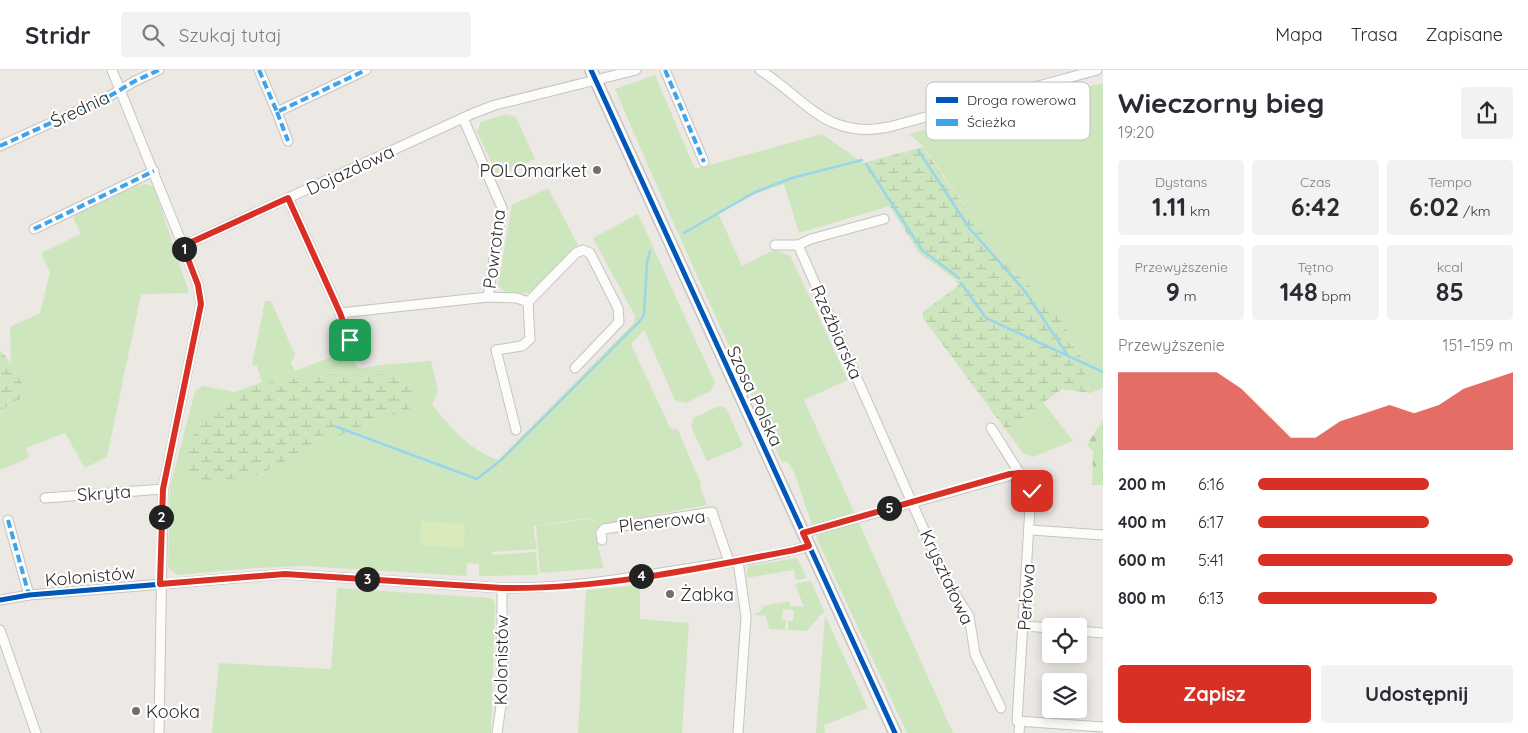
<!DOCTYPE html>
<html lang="pl">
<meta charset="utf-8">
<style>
:root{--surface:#fff;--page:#f2f2f3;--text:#2b2b33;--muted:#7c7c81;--line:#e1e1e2;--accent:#d93025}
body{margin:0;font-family:Quicksand,sans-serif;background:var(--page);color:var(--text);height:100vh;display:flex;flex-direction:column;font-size:19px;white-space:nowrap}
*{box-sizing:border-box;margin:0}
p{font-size:16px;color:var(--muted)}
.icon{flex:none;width:28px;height:28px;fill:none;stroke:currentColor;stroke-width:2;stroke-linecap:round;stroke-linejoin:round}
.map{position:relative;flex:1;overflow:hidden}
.panel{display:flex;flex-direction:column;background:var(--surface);width:425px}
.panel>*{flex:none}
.fabs{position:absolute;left:1042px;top:548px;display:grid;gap:10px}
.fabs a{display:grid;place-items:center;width:45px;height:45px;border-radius:5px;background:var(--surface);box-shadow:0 2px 12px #0003;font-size:25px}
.pin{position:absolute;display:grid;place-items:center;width:42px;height:42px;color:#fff;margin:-21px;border-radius:10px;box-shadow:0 2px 8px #0006}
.km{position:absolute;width:25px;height:25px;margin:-12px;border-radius:50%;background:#222;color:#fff;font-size:14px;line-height:25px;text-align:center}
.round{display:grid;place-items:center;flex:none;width:52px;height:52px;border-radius:5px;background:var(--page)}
.summary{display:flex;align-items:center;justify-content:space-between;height:85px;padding:0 15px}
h1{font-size:28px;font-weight:800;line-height:38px}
.figures{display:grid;grid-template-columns:repeat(3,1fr);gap:8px;height:85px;padding:5px 15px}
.figures div{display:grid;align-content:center;border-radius:5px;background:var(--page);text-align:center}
.figures b{font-size:25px;font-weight:800}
.figures small{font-size:14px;font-weight:400}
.figures p{font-size:14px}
.chart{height:140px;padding:10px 15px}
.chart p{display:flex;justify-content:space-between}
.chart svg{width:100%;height:90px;margin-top:5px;fill:var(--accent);opacity:.7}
.primary-button{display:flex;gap:10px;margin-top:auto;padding:10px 15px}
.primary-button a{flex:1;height:58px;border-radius:5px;background:var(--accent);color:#fff;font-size:20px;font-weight:800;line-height:58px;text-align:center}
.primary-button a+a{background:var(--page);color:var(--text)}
ul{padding:0 15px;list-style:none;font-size:16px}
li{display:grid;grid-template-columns:80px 60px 1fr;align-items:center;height:38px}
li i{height:12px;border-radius:6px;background:var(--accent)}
header{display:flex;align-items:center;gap:30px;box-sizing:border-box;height:70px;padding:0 25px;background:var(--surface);border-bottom:1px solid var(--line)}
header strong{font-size:24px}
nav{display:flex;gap:28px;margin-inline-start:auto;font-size:18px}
.search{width:350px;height:45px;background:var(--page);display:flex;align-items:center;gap:12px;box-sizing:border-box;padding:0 18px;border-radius:5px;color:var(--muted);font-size:19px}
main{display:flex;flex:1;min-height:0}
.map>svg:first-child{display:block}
.grass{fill:#cee6be}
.forest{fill:url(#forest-firs)}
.wetland{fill:url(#wetland-marsh)}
.pitch{fill:#d9eabb}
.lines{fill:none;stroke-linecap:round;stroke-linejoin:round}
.stream{stroke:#99d6ec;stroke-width:2.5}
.minor-casing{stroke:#c5c4c5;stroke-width:11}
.tertiary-casing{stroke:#c5c4c5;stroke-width:14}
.minor{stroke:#fcfcfb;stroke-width:9}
.tertiary{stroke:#fcfcfb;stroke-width:11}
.quiet{stroke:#3ea3eb;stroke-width:4;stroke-dasharray:8 4;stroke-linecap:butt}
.cycleway-casing{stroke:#fff;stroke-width:8}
.cycleway{stroke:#0057b8;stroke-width:5}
.route-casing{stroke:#fff;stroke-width:10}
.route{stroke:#d93025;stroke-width:6}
.poi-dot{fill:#706f6e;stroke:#fff;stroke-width:2}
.labels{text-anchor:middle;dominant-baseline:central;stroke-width:4.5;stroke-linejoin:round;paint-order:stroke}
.street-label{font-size:18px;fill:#2e2e2e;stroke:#fff}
.poi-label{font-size:18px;fill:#2e2e2e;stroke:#fff;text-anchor:start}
.key{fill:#fff;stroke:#c0c0c0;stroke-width:1}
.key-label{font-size:14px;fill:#2e2e2e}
</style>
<header>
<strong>Stridr</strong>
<div class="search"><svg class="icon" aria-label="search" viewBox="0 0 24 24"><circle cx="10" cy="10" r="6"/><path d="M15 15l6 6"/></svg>Szukaj tutaj</div>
<nav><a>Mapa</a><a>Trasa</a><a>Zapisane</a></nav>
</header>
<main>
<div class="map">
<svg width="1103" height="663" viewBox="0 0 1103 663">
<defs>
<pattern id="forest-firs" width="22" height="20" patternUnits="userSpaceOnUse" patternTransform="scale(1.25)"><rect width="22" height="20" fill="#cee6be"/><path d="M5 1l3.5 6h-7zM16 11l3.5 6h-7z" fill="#b1c6a4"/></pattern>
<pattern id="wetland-marsh" width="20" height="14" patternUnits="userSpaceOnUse" patternTransform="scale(1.25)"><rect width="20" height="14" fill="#cee6be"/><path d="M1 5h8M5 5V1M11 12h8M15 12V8" fill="none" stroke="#b1c6a4"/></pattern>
</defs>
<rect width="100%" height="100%" fill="#ece8e4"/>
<g class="grass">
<path d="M655 5 695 99 822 64 863 93 890 136 799 163 784 114 758 123 718 143 742 196 774 180 790 185 848 310 804 330 953 663H907L817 469 794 402 787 391 782 393C726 268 668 144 615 19Z"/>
<path d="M1103 13V318L1090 323 1080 283 1056 240 1002 191 924 77 909 64Z"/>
<path d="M506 44 516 47 535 89 498 106 477 62 481 52Z"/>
<path d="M146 114 154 117 189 223 141 224 107 387 85 398 65 363 26 378 29 388 0 400V341L28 324 11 293 10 257 40 243 50 202 41 183 81 164 74 150 75 145 136 116Z"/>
<path d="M548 118 578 175 533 222 509 225 498 216 512 135Z"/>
<path d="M638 144 715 313 711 321 686 333 675 330 644 260 631 274 670 358 678 360 701 414 700 417 707 435 600 455 589 448 533 456 537 479 492 482V485L536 482 538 505 479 506V494L467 493 466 506 304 496 256 498 177 505 168 498 170 417 195 321 203 316 235 322 262 312 257 296 252 295 265 231H271L295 285 291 293 295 301 347 281 359 299 379 295 431 291 438 322 432 335C450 357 471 381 498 390L634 253 635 246 593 168Z"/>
<path d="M1043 332 1073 371 1033 387 1023 383 1006 360Z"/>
<path d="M719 336 726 338 743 376 707 391 691 357 694 348Z"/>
<path d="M589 449 600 455 595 461 603 498 540 503 536 456Z"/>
<path d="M797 488 807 508 796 510 794 500 746 508 748 496Z"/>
<path d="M808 511H811L824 541 807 561 788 560V551H793L794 540 783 539 782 550H786L785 560 769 559 766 546 754 545 760 542 763 536 789 531 790 536 804 537 795 514Z"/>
<path d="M640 515V549L689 553 682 663H578L586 520Z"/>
<path d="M337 518 491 528 495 533 491 663H212L219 593 331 599Z"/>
<path d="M825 546 868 638 824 655 825 663H816Z"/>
</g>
<path class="forest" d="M1103 349V415H1092L1093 381 1087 375Z"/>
<g class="wetland">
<path d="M923 77 1002 191 1056 240 1080 283 1090 323 1062 319 1006 360 923 248V242L958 216 956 210 919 183 863 93Z"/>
<path d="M0 280 11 293 28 324 0 341Z"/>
<path d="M328 304H402L420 316 411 338 321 373 256 406 203 412 188 399V374L210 339 260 314Z"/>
</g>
<path class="pitch" d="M421 451 465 454 464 478 420 475Z"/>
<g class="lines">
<g class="stream">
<path d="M918 80 970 159 1024 220 1067 284"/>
<path d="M866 94 922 180 959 208"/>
<path d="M684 163 755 122 792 108 862 90"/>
<path d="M961 213 986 248 1103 302"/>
<path d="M337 357 477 409 500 391 639 252 644 245 647 193 650 181"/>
</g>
<defs>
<g id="minor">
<path d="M112 0 183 176 474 43 495 35 636 0"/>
<path d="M259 0 277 42 366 0"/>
<path d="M665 0 704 92"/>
<path d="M760 0C806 29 826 70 889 57L1097 0"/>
<path d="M277 42 288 71"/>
<path d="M0 76 108 27 135 11 159 0"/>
<path d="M288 128 340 243 488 227 502 138 463 48"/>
<path d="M884 149 811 169 798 175 948 514 969 546 975 584 1001 638"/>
<path d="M34 159 154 101"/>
<path d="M775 175H798"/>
<path d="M488 227 517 228 528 232 530 269 522 276 496 280 516 360"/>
<path d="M528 232 576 183 583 180 590 183 618 238 619 252 575 298"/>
<path d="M340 243 350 270"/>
<path d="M991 358C1001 373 1009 387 1019 402 1024 409 1029 412 1031 421L1017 651 1103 657"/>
<path d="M45 428 163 419"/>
<path d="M8 450 29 525"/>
<path d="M1031 460 1103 465"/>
<path d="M803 463 1019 403"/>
<path d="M602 470 601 463 604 459 712 442 729 492"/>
<path d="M738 491 746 547 738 663"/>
<path d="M0 530 29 525 285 504 502 518C565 519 630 508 692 498 731 492 771 487 809 476"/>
<path d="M1024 556 1051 558"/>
<path d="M0 560 36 663"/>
<path d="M1079 561 1103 563"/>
<path d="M159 663 163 419 201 234 198 215 183 176"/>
<path d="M497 663 502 629V518"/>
<path d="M1019 663 1020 651"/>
</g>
<path id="tertiary" d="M591 0 895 663"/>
</defs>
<use href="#minor" class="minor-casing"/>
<use href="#tertiary" class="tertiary-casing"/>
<use href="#minor" class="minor"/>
<use href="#tertiary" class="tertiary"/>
<g class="quiet">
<path d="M259 0 277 42 366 0"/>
<path d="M665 0 704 92"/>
<path d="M277 42 288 71"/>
<path d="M0 76 108 27 135 11 159 0"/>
<path d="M34 159 154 101"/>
<path d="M8 450 29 525"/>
</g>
<defs>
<g id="cycleway">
<path d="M591 0 895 663"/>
<path d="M0 530 29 525 285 504 502 518C565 519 630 508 692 498 731 492 771 487 809 476"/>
</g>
</defs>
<use href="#cycleway" class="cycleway-casing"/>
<use href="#cycleway" class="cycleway"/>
</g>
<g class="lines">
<defs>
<path id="route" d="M350 270 340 243 288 128 183 176 198 215 201 234 163 419 160 514 285 504 502 518C595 520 703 498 794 480L809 476 803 463 1010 404 1020 403 1028 411 1032 421"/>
</defs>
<use href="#route" class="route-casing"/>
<use href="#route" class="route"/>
</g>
<g class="poi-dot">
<circle cx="597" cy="100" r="5"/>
<circle cx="670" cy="524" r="5"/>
<circle cx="136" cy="641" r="5"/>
</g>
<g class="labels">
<g class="street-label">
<text transform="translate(80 39) rotate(-25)">Średnia</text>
<text transform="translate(350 100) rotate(-25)">Dojazdowa</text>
<text transform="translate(494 179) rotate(-83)">Powrotna</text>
<text transform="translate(837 262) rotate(66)">Rzeźbiarska</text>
<text transform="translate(755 326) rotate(65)">Szosa Polska</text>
<text transform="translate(104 423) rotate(-4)">Skryta</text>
<text transform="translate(662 451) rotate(-7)">Plenerowa</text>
<text transform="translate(90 506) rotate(-5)">Kolonistów</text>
<text transform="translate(947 507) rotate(65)">Kryształowa</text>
<text transform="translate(1026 527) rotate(-86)">Perłowa</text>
<text transform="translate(501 590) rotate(-89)">Kolonistów</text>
</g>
<g class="poi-label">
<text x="587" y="100" text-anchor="end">POLOmarket</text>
<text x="680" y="524">Żabka</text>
<text x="146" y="641">Kooka</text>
</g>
</g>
<rect x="926" y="12" width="164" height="58" rx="8" class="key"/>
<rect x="936" y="27" width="22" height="6" fill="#0057b8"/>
<rect x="936" y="49" width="22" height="7" fill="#3ea3eb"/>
<g class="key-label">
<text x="967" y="35">Droga rowerowa</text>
<text x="967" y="57">Ścieżka</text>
</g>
</svg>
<div class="fabs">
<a><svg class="icon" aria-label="locate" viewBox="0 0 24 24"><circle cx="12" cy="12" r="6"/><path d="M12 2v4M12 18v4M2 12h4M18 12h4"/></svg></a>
<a><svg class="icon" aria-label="layers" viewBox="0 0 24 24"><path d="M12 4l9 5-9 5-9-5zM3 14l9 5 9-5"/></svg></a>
</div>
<div class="pin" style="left:350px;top:270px;background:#1e9e55"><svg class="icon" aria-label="arrive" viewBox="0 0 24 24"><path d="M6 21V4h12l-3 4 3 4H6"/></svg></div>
<div class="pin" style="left:1032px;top:421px;background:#d93025"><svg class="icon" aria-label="check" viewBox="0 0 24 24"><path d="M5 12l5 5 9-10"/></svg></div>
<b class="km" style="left:184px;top:179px">1</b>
<b class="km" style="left:161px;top:447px">2</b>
<b class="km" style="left:367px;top:509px">3</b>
<b class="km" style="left:641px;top:506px">4</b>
<b class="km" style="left:889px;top:438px">5</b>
</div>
<section class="panel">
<div class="summary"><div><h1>Wieczorny bieg</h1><p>19:20</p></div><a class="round"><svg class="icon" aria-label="share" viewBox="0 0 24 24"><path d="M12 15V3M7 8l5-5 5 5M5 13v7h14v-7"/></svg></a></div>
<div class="figures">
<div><p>Dystans</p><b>1.11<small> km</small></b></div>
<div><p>Czas</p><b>6:42</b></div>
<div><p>Tempo</p><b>6:02<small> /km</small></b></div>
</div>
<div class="figures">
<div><p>Przewyższenie</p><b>9<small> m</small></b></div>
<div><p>Tętno</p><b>148<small> bpm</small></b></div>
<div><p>kcal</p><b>85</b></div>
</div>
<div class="chart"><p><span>Przewyższenie</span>151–159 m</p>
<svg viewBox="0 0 160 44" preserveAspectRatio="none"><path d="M0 44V6L10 6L20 6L30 6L40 6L50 14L60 26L70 38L80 38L90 30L100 26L110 22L120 26L130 22L140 14L150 10L160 6V44z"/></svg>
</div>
<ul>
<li><b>200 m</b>6:16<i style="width:67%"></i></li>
<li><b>400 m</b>6:17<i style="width:67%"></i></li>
<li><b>600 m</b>5:41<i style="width:100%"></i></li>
<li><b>800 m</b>6:13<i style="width:70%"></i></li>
</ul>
<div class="primary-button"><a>Zapisz</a><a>Udostępnij</a></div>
</section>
</main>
